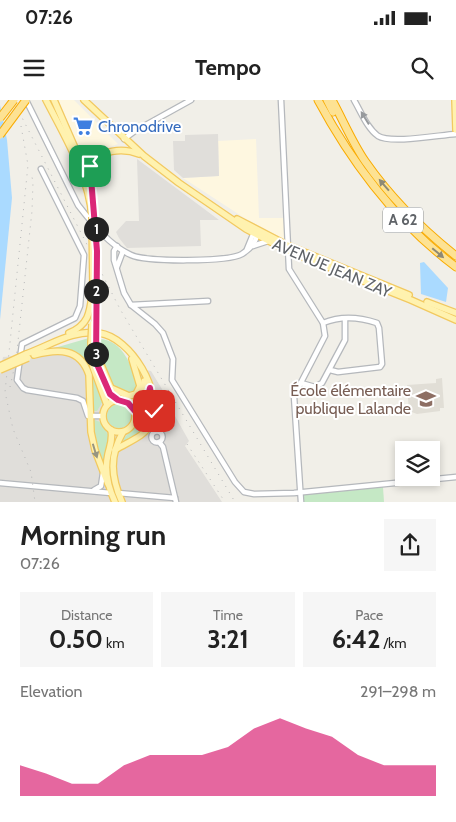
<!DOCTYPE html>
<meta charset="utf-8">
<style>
:root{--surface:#fff;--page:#f6f6f6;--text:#222;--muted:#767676;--accent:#db2777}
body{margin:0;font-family:Cabin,sans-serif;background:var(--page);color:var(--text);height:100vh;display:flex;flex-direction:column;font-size:19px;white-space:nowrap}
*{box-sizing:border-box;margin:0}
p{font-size:16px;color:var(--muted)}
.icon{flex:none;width:28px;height:28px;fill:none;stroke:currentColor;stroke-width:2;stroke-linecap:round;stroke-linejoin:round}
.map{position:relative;height:402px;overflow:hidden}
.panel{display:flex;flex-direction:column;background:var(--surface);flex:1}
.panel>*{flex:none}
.controls{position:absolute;left:395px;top:341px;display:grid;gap:10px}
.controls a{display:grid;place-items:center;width:45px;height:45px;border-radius:0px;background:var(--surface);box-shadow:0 2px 8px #0003;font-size:25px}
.pin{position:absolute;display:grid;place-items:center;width:42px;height:42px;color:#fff;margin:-21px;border-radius:10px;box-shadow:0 2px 8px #0006}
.km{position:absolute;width:25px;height:25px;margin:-12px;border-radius:50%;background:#222;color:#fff;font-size:14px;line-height:25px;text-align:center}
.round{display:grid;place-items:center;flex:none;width:52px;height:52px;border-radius:0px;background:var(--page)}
.summary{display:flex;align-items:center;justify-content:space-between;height:85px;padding:0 20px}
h1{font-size:28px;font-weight:700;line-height:38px}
.figures{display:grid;grid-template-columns:repeat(3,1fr);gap:8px;height:85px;padding:5px 20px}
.figures div{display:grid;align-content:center;border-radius:0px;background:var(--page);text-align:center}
.figures b{font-size:25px;font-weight:700}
.figures small{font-size:14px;font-weight:400}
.figures p{font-size:14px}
.chart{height:140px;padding:10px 20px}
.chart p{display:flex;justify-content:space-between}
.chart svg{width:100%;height:90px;margin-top:5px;fill:var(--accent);opacity:.7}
.status{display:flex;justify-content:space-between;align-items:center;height:35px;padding:0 25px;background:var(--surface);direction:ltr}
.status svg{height:14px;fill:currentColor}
header{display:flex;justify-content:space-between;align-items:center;height:65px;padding:0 20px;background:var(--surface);font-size:22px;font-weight:700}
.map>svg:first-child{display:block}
.commercial{fill:#fef7e0}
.industrial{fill:#e0deda}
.education{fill:#e1ded6}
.green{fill:#c5e8c5}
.water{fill:#aadaff}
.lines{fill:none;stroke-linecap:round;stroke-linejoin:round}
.minor-casing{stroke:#b5b8bc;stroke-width:7}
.major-casing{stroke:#f2c960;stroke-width:8}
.highway-casing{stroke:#f9ab00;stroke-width:9}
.minor{stroke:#fff;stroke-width:4.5}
.major{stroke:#fff2af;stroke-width:5.5}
.highway{stroke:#fde293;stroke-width:7}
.rail{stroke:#b6b7b8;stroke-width:1;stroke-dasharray:1 6;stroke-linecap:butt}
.major-bridge-casing{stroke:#f2c960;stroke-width:8;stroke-linecap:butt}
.highway-bridge-casing{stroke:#f9ab00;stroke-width:9;stroke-linecap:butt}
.major-bridge{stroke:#fff2af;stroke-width:5.5}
.highway-bridge{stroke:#fde293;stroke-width:7}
.oneway{fill:#979a9d}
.oneway2{fill:#8e8975}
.oneway3{fill:#979581}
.route-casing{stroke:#fff;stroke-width:10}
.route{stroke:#db2777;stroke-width:6}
.labels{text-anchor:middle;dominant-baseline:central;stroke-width:4;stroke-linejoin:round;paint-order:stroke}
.shield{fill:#fff;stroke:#8f9295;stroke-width:1}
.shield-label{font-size:15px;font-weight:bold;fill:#5f6368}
.shop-label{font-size:16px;fill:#366cbe;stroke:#fff;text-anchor:start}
.street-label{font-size:16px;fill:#5f6368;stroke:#fff}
.education-label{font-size:16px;fill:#785e54;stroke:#fff;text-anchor:end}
</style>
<div class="status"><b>07:26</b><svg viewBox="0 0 49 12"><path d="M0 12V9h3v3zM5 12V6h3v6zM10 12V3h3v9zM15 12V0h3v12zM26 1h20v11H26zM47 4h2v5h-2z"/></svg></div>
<header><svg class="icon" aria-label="menu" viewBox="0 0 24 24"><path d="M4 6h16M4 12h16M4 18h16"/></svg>Tempo<svg class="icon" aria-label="search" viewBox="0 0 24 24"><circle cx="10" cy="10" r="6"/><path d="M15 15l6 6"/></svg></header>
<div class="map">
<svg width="456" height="402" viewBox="0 0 456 402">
<rect width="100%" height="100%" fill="#f1efe8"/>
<g class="commercial">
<path d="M58 0H74L118 44 102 50 86 63Z"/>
<path d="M256 39 259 118H284V139L246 119 183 78 219 76 218 41Z"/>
</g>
<g class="industrial">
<path d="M218 34 219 76 183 78 174 70 173 41H185V35Z"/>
<path d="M137 59 219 120H200L201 146 127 148 119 138 116 132 126 121H139Z"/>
<path d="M62 253 151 271 173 307 171 309 189 341 185 346 222 402H0V274L3 257Z"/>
</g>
<path class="education" d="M442 278 444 308H440V311L417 314 409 311 407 285 436 283V279Z"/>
<g class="green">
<path d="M89 238 103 301 97 311H91L90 272 69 251 51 249Z"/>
<path d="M97 239C123 238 132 267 138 287L132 294H126L113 288 98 254Z"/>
<path d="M151 295C153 324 148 328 124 342L123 339 136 326 139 309Z"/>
<circle cx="119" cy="316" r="12"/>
<path d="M95 320 100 322 109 336 105 372 97 354 92 322Z"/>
<path d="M383 387 384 402H303V395Z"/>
</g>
<g class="water">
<path d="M0 5 7 40 12 98 0 220Z"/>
<path d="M424 162 448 188 446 202 421 194 420 163Z"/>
</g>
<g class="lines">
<defs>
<g id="minor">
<path d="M26 0 78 105C92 123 110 146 131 155 146 162 228 162 242 154 250 149 256 143 257 134"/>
<path d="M281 0 289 169 323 223 325 236 294 296 301 402"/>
<path d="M354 0C361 12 367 28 378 36 391 44 439 35 456 34"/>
<path d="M124 39 135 31 191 0"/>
<path d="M41 69 84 155 80 206 75 218 22 244 17 280 23 288 27 290 77 298 83 301 88 316H103"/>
<path d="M117 146 114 151V160L124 193 131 205 155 224 163 233 173 259 172 280 235 382 244 392 254 394 294 393 456 377"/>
<path d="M253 146 268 141"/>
<path d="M247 149 254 132"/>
<path d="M117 167 123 151"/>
<path d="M131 205 208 201"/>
<path d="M323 223C340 216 359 217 377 223L379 228 382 264 380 267 338 272 330 270"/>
<path d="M301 283 315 287 322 283 345 240V219"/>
<circle cx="157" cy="337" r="5.5"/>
<path d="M160 332 163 310"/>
<path d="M159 342 163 347 176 402"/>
<path d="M0 383 111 393"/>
<path d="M94 390 101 386 103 373"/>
<path d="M118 393 175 398"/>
</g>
<g id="major">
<path d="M46 0C65 37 89 76 92 117"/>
<path d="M54 0 86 73"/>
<path d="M84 0 144 56 179 83 246 129 288 151 411 200 456 220"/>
<path d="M455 0 456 30"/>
<path d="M93 96 91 66C98 49 124 48 139 54"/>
<path d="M237 119 287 145 409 195"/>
<path d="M427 202 456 213"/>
<path d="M95 224 96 188"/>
<path d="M69 233C91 224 90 209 93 188"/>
<path d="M91 243 93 267 107 305"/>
<path d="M96 253 111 288 129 296 136 294 140 286 132 259"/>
<path d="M26 254C49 246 74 229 99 233 131 237 164 293 151 323 145 337 127 342 115 350"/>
<path d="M34 255C57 249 80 247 89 275L91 332 95 350 108 384"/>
<path d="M99 271 109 294 118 300"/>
<circle cx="119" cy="316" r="16"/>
<path d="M128 303 137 301 143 295 144 281"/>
<path d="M135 311 148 296 150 289"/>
<path d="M111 330C113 340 110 345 108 354 104 371 108 387 115 402"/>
<path d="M122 402C111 377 109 356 123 332"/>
</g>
<g id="highway">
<path d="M318 0C353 65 396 122 456 167"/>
<path d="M327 0 333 12"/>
<path d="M332 0C343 20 352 42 365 61 390 97 422 129 456 156"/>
</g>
</defs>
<use href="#minor" class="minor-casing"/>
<use href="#major" class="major-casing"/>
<use href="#highway" class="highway-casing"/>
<use href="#minor" class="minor"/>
<use href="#major" class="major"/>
<use href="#highway" class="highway"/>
<g class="rail">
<path d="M13 0 120 209 235 402"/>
<path d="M21 26 28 65 5 292 13 329 31 372 35 402"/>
<path d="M10 287 16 260 32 111 33 82 31 72"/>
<path d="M187 344 225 402"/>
</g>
<defs>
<g id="major-bridge">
<path d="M92 117 93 188"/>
<path d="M97 183V152"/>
<path d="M91 243 92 224"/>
<path d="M0 266 26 254"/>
<path d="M0 270 28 258"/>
</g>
<g id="highway-bridge">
<path d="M0 18 14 0"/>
<path d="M0 35 26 0"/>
</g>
</defs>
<use href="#major-bridge" class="major-bridge-casing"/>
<use href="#highway-bridge" class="highway-bridge-casing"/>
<use href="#major-bridge" class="major-bridge"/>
<use href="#highway-bridge" class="highway-bridge"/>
</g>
<defs><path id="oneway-solid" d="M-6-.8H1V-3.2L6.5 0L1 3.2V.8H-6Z" transform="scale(1.25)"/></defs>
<use class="oneway" href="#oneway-solid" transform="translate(365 18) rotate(-122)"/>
<g class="oneway2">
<use href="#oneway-solid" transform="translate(384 85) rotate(-131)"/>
<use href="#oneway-solid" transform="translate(438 153) rotate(40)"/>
</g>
<use class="oneway3" href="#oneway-solid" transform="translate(95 351) rotate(73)"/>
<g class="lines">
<defs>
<path id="route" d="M90 66 97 151 96 262 110 294 118 300 128 303 135 311 148 296 150 288 154 311"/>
</defs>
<use href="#route" class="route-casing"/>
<use href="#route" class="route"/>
</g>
<defs>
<symbol id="supermarket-bare" viewBox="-9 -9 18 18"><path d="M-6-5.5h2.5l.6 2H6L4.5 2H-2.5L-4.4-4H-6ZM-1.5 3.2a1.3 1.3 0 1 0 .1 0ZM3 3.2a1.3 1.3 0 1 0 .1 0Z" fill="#3f7fe0" stroke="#fff" stroke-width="2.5" paint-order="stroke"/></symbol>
<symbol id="school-bare" viewBox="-9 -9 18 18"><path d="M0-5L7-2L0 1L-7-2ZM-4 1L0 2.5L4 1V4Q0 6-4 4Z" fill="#8d6e63" stroke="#fff" stroke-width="2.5" paint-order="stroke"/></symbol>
</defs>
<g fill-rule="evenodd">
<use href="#supermarket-bare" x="69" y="12" width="28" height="28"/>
<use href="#school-bare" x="412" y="285" width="28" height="28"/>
</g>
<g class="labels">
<rect class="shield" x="383" y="107.5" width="40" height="25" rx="4"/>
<g class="shield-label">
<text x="403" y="120">A 62</text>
</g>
<g class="shop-label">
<text x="98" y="26">Chronodrive</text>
</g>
<g class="street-label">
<text transform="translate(332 168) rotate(23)">AVENUE JEAN ZAY</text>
</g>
<g class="education-label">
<text x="411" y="290">École élémentaire<tspan x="411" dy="18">publique Lalande</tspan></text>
</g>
</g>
</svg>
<div class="controls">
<a><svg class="icon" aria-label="layers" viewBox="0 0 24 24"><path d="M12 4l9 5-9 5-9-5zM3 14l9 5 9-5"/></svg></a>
</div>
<div class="pin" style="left:90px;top:66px;background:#1e9e55"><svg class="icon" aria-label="arrive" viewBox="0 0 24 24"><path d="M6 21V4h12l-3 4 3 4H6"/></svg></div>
<div class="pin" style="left:154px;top:311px;background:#d93025"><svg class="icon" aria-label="check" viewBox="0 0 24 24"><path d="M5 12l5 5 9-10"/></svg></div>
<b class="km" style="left:96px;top:129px">1</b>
<b class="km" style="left:96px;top:191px">2</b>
<b class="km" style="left:96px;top:254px">3</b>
</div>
<section class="panel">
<div class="summary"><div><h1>Morning run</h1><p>07:26</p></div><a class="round"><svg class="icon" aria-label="share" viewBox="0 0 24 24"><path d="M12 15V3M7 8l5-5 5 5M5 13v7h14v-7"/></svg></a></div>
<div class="figures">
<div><p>Distance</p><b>0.50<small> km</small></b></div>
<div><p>Time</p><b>3:21</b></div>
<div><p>Pace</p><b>6:42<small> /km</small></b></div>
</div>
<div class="chart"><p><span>Elevation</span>291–298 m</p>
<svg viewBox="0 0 160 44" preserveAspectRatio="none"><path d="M0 44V29L10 33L20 38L30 38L40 29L50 24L60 24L70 24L80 20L90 11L100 6L110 11L120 15L130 24L140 29L150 29L160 29V44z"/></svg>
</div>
</section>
